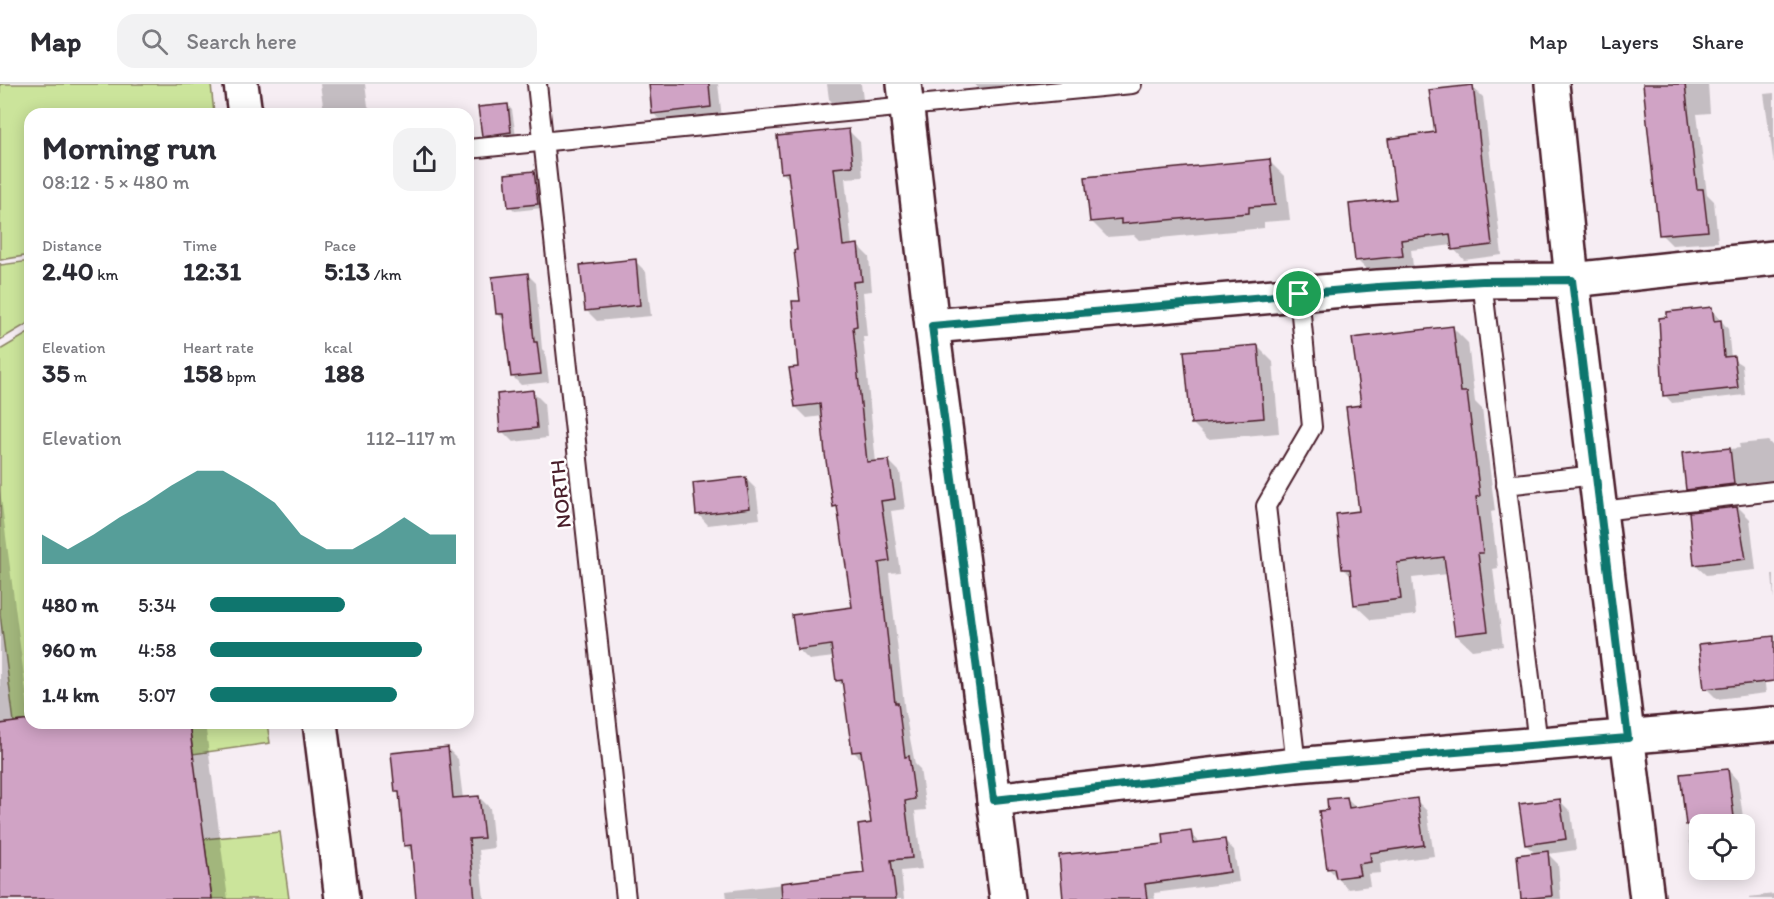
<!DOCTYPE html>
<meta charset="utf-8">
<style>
:root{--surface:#fff;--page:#f2f2f3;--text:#2b2b33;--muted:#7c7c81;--line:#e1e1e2;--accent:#0f766e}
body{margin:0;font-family:Itim,sans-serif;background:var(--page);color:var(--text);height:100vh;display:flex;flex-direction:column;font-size:22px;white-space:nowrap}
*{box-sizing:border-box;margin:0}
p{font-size:20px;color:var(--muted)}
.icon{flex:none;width:33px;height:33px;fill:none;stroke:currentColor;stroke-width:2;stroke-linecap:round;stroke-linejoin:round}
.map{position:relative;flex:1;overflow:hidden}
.side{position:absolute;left:24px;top:24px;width:450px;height:621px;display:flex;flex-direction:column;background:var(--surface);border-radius:18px;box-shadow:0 3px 15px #0003}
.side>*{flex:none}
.fabs{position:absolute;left:1689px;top:730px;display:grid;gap:12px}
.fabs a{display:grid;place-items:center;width:66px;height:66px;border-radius:12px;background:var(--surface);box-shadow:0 3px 15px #0003;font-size:30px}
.pin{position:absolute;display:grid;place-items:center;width:51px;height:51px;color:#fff;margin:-26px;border:3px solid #fff;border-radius:50%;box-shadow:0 2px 6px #0007}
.round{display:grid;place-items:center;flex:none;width:63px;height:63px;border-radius:18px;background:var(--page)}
.headline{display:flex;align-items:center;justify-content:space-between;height:102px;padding:0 18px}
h1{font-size:33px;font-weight:700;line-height:45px}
.metrics{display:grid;grid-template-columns:repeat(3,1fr);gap:9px;height:102px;padding:6px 18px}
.metrics div{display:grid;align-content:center}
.metrics b{font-size:26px;font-weight:700}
.metrics small{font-size:16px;font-weight:400}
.metrics p{font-size:16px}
.chart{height:168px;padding:12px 18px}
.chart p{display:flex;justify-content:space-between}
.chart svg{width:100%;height:108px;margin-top:6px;fill:var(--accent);opacity:.7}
ul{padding:0 18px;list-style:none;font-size:20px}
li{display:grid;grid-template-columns:96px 72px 1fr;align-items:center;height:45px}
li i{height:15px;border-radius:8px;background:var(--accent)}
header{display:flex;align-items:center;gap:36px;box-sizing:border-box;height:84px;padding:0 30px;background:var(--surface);border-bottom:2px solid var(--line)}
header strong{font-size:28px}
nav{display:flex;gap:33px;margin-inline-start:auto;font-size:21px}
.search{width:420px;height:54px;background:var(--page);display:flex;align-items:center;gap:15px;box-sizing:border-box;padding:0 21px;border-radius:18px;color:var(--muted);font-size:22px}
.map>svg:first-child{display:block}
.green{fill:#cbe49b;stroke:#8a8263;stroke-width:1.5}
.shadow{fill:#0003}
.building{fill:#d0a3c5;stroke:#4a1f2b;stroke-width:1.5}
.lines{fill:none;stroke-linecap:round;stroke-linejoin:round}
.lane-casing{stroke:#4a1f2b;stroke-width:22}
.street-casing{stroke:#4a1f2b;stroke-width:38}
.secondary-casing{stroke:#4a1f2b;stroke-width:38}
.lane{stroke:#fff;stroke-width:18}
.street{stroke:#fff;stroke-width:33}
.secondary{stroke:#fff;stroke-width:33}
.route-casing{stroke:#fff;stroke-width:12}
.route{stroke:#0f766e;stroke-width:8}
.labels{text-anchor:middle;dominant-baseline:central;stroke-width:5;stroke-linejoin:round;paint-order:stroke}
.street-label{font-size:21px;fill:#4a1f2b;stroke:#fff}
</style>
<header>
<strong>Map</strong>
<div class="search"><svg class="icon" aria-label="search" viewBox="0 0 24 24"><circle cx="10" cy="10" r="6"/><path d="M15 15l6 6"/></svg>Search here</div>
<nav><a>Map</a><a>Layers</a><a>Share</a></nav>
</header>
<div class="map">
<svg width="1774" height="815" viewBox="0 0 1774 815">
<rect width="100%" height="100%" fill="#f6edf3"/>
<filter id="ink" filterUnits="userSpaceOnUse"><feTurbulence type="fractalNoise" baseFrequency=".0167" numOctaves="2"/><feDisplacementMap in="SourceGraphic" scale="12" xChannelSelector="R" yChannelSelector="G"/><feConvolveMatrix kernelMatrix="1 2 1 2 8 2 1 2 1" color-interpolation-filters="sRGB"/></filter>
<g filter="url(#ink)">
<g class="green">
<path d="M0 0H211L214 30H30V171L0 176Z"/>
<path d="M30 177V238L0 256V179L1 181Z"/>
<path d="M30 248V636L14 638 0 530V266Z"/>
<path d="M189 639H267L270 659 193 670Z"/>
<path d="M280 748 289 815H212L204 755Z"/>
</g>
<g class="shadow">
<path d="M320 0H365L368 23 375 30H313L324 28Z"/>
<path d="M650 0H718L722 34 665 41 654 30Z"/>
<path d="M827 0H861L864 23 840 26 829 15Z"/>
<path d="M975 0H1019L1021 10 986 14Z"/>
<path d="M1645 0H1708L1710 29 1697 30 1707 110 1714 117 1718 158 1672 161 1661 150Z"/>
<path d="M1472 2 1483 13 1502 171 1464 176 1454 165 1453 161 1411 166 1413 182 1367 186 1357 176 1398 117 1436 50Z"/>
<path d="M1774 9V80L1764 10Z"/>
<path d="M507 21 512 26 516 53 489 56 483 51Z"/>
<path d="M849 47 860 58 863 93 845 94 852 162H858L869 173 872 207 863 208 867 253H863L876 379 889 377 900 388 905 425 891 427 900 488 889 489 905 629 915 680 920 685 926 726 915 727 922 785 901 787 904 815H727L726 807 865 790 873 741 864 678 854 668 844 603 837 596 834 573 809 576 798 565 854 525 840 427 835 422 823 332 807 334 796 323 801 218 798 167 791 97 782 88Z"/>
<path d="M1269 77 1285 93 1290 136 1264 138V144L1139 156 1134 151 1107 153 1091 137Z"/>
<path d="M534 89 539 94 542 124 515 127 510 122Z"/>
<path d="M635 177 646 188 651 232 597 237 586 226Z"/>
<path d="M528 191 536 199 542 265 545 268 549 298 521 301 513 293 506 238 498 230Z"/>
<path d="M1712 225 1728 245 1731 274 1742 281 1745 311 1672 319 1665 311 1669 234Z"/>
<path d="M1452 243 1468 259 1475 318 1482 325 1495 427 1491 428 1498 484 1493 485 1503 562 1472 566 1456 551 1448 490 1412 494 1416 531 1371 536 1355 521 1352 493 1344 485 1361 429 1363 322Z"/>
<path d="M1257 262 1273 278 1279 349 1208 355 1192 339Z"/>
<path d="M533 308 544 319 547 354 513 358 502 347Z"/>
<path d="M1768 357 1774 363V406L1696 414 1688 405 1684 370 1740 364 1739 360Z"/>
<path d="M745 394 756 405 760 435 708 441 698 430Z"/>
<path d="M0 406 30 639H205L228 815H0Z"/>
<path d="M1739 424 1750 435 1756 486 1706 491 1695 481 1691 429Z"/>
<path d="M1772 490H1774V515Z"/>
<path d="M1761 567 1766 609 1717 615 1706 604Z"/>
<path d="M447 664 458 675 463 715 479 713 490 724 494 764 479 766 484 815H417L413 769 405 761 401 711 397 707Z"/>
<path d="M1728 686 1738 697 1744 741H1700V777L1691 768 1681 692Z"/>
<path d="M1347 714 1357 724 1416 716 1427 727 1434 772 1380 779 1381 789 1368 790 1370 802 1348 805 1328 784 1330 727Z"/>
<path d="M1560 717 1571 728 1576 766 1548 770 1558 780 1561 815H1522L1536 770 1526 761Z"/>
<path d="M1190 748 1201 760 1224 756 1234 766 1239 798 1154 809 1155 815H1070Z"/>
<path d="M1744 749 1747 774H1744Z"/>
<path d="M1774 810V815H1749V813Z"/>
</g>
<g class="building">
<path d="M649 0H709L711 23 652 30Z"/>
<path d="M1643 0H1685L1697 105H1703L1708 147 1659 151Z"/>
<path d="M1473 1 1492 161 1452 166 1450 150 1401 156 1403 172 1355 177 1349 120 1396 115 1388 55 1435 48 1429 6Z"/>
<path d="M508 20 511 48 482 52 478 23Z"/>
<path d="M849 45 853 82 834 84 843 162 858 160 862 197 853 198 857 242 853 243 867 378 889 376 895 415 881 417 890 477 879 479 895 619H898L905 673 909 672 915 715 905 717 912 774 891 776 896 815H782L781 799 864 789 858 741 871 739 861 667 852 668 842 596 836 597 831 561 797 566 792 531 852 523 837 422 833 423 825 370 820 320 795 323 789 284 798 283 792 217H800L794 166H797L788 88 781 89 777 52Z"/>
<path d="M1270 75 1275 121 1249 123V129L1121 140V135L1090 138 1085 93Z"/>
<path d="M534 87 538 120 508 123 505 90Z"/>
<path d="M636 175 640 221 585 227 580 181Z"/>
<path d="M528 189 534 258H537L541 290 511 293 503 230H496L492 193Z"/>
<path d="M1712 223 1714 237 1721 236 1724 273 1734 272 1738 304 1663 312 1659 234 1667 233V228Z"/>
<path d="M1453 242 1461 308H1467L1480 412 1476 413 1483 469H1478L1488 547 1455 551 1444 473 1397 479 1401 515 1354 521 1350 485H1342L1336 430 1359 427 1346 323 1361 321 1352 254Z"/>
<path d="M1258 261 1264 334 1191 340 1184 267Z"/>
<path d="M533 306 537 344 500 348 497 310Z"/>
<path d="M1730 364 1734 400 1686 406 1682 369Z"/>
<path d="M746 393 750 424 696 431 693 399Z"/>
<path d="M1737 423 1746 475 1694 481 1689 428Z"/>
<path d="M1774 552V597L1704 605 1699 560Z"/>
<path d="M30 636V639H189L212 815H0V640Z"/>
<path d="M448 663 453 714 479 712 484 754 469 755 475 815H416L411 761 404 762 399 708H395L391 669Z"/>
<path d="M1728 685 1735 741H1686L1680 690Z"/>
<path d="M1347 713 1349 724 1417 714 1424 761 1370 769 1371 778 1358 780 1360 791 1336 794 1334 784 1327 785 1319 727 1328 726 1327 715Z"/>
<path d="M1560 715 1566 755 1525 761 1519 720Z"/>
<path d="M1191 746 1193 759 1225 755 1230 788 1145 800 1147 815H1063L1059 771 1164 760 1163 750Z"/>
<path d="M1548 767 1552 812 1521 815 1517 771Z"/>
</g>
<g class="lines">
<defs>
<g id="lane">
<path d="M537 0 626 815"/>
<path d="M468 65 1132 0"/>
<path d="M1482 197 1538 660"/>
<path d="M1506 401 1596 391"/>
<path d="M1601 427 1774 407"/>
<path d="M1296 681 1266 422 1312 343 1299 210"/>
</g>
<g id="street">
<path d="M241 0 245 30"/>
<path d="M904 0 932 242 1007 815"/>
<path d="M932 242 1378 203 1482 197 1572 196 1774 174"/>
<path d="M320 639 342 815"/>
<path d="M994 716 1296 681 1774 640"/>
</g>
<path id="secondary" d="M1552 0 1572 196 1647 815"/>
</defs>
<use href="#lane" class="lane-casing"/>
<use href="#street" class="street-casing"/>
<use href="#secondary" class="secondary-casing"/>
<use href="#lane" class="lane"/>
<use href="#street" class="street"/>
<use href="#secondary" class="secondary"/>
</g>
</g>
<g class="lines" filter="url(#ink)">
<defs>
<path id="route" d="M1572 196 1628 654 1296 681 994 716 932 242 1378 203 1482 197Z"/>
</defs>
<use href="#route" class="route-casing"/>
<use href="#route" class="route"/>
</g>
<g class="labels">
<g class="street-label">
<text transform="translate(560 410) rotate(-96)">NORTH</text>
</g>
</g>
</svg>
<div class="fabs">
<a><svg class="icon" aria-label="locate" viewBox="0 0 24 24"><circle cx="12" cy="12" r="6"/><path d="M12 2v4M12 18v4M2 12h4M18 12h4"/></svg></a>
</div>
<div class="pin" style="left:1299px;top:210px;background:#1e9e55"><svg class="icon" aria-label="arrive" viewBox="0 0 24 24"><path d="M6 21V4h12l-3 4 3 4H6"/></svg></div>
<section class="side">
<div class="headline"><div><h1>Morning run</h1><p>08:12 · 5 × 480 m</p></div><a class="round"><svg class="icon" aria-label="share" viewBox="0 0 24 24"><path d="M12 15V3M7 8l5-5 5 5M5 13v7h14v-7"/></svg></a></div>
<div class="metrics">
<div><p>Distance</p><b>2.40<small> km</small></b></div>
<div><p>Time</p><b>12:31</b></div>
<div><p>Pace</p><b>5:13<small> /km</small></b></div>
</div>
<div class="metrics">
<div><p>Elevation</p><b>35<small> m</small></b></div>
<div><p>Heart rate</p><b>158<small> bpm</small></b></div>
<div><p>kcal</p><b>188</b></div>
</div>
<div class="chart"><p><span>Elevation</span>112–117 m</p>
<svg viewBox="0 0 160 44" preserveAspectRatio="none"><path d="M0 44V32L10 38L20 32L30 25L40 19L50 12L60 6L70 6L80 12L90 19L100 32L110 38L120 38L130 32L140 25L150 32L160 32V44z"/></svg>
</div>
<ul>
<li><b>480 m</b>5:34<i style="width:55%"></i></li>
<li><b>960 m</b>4:58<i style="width:86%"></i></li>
<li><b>1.4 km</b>5:07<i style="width:76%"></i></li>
</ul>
</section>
</div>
